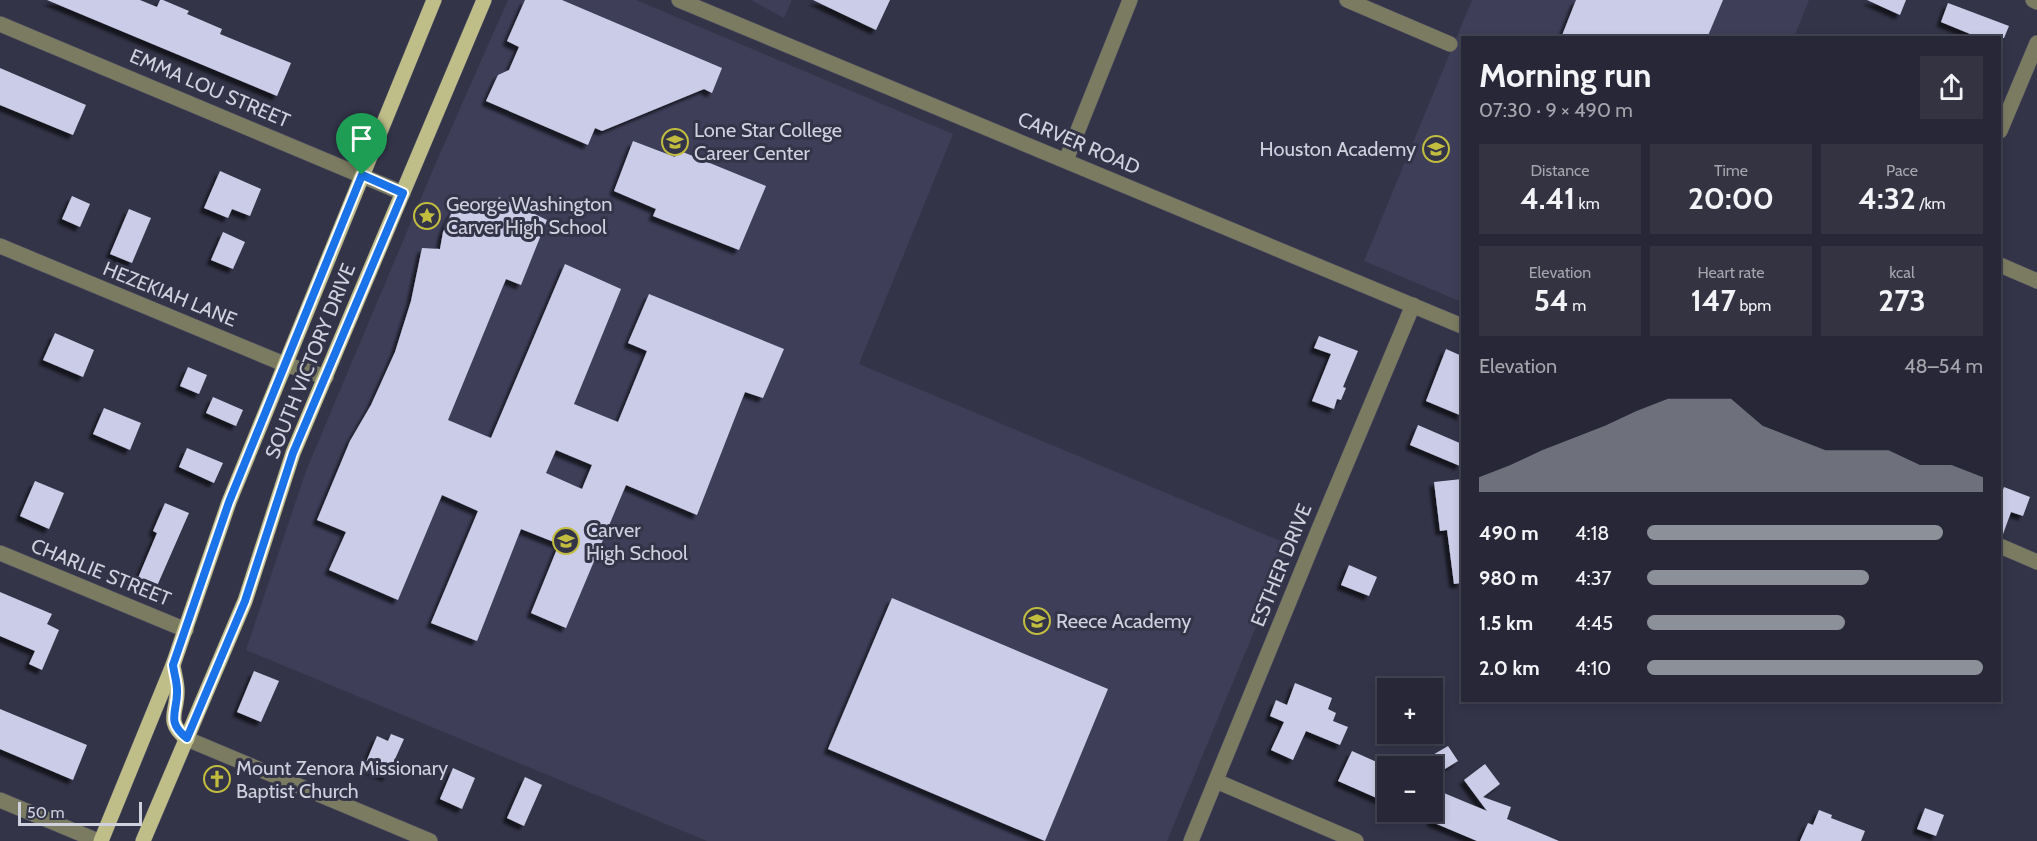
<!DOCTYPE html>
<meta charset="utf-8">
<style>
:root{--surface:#272737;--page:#333342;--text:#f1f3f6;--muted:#a4a5ad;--line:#434452;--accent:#8c9099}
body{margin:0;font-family:Cabin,sans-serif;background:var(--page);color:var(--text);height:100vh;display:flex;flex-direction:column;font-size:22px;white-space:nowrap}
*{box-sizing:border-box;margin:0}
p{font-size:20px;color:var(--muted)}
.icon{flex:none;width:33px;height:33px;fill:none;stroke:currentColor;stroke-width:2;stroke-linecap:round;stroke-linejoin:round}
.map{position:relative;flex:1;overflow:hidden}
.panel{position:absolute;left:1461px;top:36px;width:540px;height:666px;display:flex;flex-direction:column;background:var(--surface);border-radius:0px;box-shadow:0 3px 9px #0003,0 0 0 2px var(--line)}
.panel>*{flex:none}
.controls{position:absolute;left:1377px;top:678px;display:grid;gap:12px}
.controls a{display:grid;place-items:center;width:66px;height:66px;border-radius:0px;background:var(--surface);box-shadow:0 3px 9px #0003,0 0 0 2px var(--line);font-size:30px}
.scale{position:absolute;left:18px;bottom:15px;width:124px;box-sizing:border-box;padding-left:6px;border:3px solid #d0d1de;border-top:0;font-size:16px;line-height:21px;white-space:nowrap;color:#d0d1de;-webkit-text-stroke:4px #343449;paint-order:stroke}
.pin{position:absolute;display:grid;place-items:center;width:51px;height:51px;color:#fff;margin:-62px -26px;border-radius:50% 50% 50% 0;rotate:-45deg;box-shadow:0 0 6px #0007}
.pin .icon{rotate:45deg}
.round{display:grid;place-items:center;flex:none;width:63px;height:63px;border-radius:0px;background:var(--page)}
.overview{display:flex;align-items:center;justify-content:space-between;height:102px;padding:0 18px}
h1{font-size:33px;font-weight:800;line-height:45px}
.figures{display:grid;grid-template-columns:repeat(3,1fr);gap:9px;height:102px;padding:6px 18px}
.figures div{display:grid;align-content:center;border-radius:0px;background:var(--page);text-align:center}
.figures b{font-size:30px;font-weight:800}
.figures small{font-size:16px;font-weight:400}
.figures p{font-size:16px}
.chart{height:168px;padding:12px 18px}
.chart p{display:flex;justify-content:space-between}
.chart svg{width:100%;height:108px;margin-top:6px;fill:var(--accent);opacity:.7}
ul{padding:0 18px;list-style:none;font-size:20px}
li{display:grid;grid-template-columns:96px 72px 1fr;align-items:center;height:45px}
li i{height:15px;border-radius:8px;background:var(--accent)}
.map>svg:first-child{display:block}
.built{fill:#3e3e59}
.building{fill:#cbcce7;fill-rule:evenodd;filter:url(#shadow)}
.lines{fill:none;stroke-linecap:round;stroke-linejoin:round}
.minor-casing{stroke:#505064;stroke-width:16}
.major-casing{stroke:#505064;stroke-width:16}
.minor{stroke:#7b7b61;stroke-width:15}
.major{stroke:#bfbe88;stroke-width:15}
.route-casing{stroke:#fff;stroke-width:12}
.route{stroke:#1a73e8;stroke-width:8}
.labels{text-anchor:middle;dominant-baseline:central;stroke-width:6;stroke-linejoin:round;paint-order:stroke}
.street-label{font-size:20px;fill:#d0d1de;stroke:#343449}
.poi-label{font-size:20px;fill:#d0d1de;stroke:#343449;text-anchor:start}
</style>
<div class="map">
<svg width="2037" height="841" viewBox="0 0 2037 841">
<defs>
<filter id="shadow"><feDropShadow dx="-4.5" dy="4.5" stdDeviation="1.5" flood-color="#0009"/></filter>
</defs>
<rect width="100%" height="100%" fill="#343449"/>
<g class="built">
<path d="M508 0H636L953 134 859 364 1290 545 1167 841H707L246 650 306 471 435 165Z"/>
<path d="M751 0H792L784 18Z"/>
<path d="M1472 0H1809L1794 37 1462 38V302L1364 261Z"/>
</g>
<g class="building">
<path d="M47 0H140L157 7 160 0H163L189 11 187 14 222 29 220 34 291 63 277 96Z"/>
<path d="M525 0H562L722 68 712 93 704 89 602 131 595 128 588 145 486 101 498 75 509 70 519 47 507 41Z"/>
<path d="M813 0H890L876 30Z"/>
<path d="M1576 0H1723L1707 38H1561Z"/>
<path d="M1867 0H1906L1900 15Z"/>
<path d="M1948 3 2009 26 2004 38H1980L1941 22Z"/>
<path d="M0 68 86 105 73 135 0 105Z"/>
<path d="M633 141 675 157 678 150 766 186 739 250 653 216 656 209 614 191Z"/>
<path d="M220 171 261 189 250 216 232 209 228 218 204 208Z"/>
<path d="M72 196 90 204 80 227 62 219Z"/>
<path d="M499 197 547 220 521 285 506 279 448 420 491 438 565 264 621 289 574 404 618 422 647 351 628 343 649 294 784 349 763 398 745 392 697 515 626 485 566 628 531 613 559 544 521 529 477 641 431 623 478 511 442 495 398 600 329 570 346 532 317 520 350 441 371 405 395 352 411 301 422 248 440 249 443 232 451 214 463 200 491 217ZM556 450 592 465 582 489 546 473Z"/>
<path d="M129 209 151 218 132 263 110 254Z"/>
<path d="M223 232 245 242 233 269 211 260Z"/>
<path d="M55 333 94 350 83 377 43 360Z"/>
<path d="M1319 336 1358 351 1343 387 1346 388 1341 400 1337 399 1334 409 1312 401 1331 354 1314 348Z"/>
<path d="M1446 349 1462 356V416L1426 401Z"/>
<path d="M188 367 207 375 199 394 180 386Z"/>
<path d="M213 397 243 410 236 426 206 413Z"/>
<path d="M104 408 141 423 130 450 93 434Z"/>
<path d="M1418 425 1462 444V459L1460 466 1410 445Z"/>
<path d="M187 448 223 463 214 483 179 467Z"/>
<path d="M1462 479V583L1454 584 1447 530 1440 531 1434 482Z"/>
<path d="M35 481 64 493 49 529 20 516Z"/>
<path d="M2004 487 2030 497 2023 516 2011 512 2002 537 2000 536V498Z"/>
<path d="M165 503 189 513 157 586 138 578 157 533 153 531Z"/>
<path d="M1349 565 1377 577 1369 596 1341 585Z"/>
<path d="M0 592 52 614 47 624 59 630 42 670 29 664 35 651 0 636Z"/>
<path d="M892 598 1108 689 1045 841 828 749Z"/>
<path d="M254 671 279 681 261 722 237 712Z"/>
<path d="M1295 683 1332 698 1328 709 1336 713 1333 721 1348 727 1340 745 1306 731 1293 760 1271 750 1284 722 1270 716 1276 700 1287 705Z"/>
<path d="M0 709 87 745 73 780 0 749Z"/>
<path d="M391 734 404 739 387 777 364 767 377 736 388 741Z"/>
<path d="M1448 746 1458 761 1440 772 1431 756Z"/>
<path d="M1352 751 1388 767V803L1338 781Z"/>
<path d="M1485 764 1500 784 1483 797 1511 807 1507 819 1559 841H1477L1432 822V788L1487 811 1464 780Z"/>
<path d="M453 768 475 778 462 809 440 799Z"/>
<path d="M525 777 542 785 524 826 507 818Z"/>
<path d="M1925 808 1944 815 1936 836 1917 829Z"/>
<path d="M1819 810 1832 815 1831 818 1865 831 1861 841H1800L1808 823 1813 825Z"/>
</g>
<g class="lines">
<defs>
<g id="minor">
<path d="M679 0 1462 326"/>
<path d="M1347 0 1450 44"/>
<path d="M2033 0 2037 2"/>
<path d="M0 24 403 193"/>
<path d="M2000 131 2037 43"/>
<path d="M1066 160 1130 0"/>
<path d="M0 246 284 364 326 377"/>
<path d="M2000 265 2037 281"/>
<path d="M2000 546 2037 562"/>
<path d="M0 553 186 630"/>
<path d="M187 739 430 841"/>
<path d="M1216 781 1356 841"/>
<path d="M0 800 98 841"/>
<path d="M1191 841 1318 531 1413 305"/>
</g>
<g id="major">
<path d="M173 665C174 673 177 682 177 690 178 712 164 721 187 739"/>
<path d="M101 841 173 665 229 502 434 0"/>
<path d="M143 841 245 601 293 453 484 0"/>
</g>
</defs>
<use href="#minor" class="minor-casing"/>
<use href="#major" class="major-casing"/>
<use href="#minor" class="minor"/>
<use href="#major" class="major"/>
</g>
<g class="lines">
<defs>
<path id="route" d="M362 175 403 193 293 453 245 601 187 738C165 721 178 712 177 690 177 682 174 673 173 665L229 502Z"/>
</defs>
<use href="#route" class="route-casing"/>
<use href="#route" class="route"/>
</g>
<defs>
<symbol id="school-ring" viewBox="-11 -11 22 22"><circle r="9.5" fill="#343449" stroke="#c2bd3f" stroke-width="1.5"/><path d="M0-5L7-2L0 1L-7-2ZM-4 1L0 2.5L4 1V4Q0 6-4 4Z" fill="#c2bd3f"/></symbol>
<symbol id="sight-ring" viewBox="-11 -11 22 22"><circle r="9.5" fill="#343449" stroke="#c2bd3f" stroke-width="1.5"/><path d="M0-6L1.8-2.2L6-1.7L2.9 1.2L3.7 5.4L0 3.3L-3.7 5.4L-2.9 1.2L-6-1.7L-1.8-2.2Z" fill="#c2bd3f"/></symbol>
<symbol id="church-ring" viewBox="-11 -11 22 22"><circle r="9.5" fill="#343449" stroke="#c2bd3f" stroke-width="1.5"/><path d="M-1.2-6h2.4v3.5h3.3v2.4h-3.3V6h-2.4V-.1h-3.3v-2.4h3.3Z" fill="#c2bd3f"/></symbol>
</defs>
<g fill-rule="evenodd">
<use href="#school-ring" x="660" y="127" width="30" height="30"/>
<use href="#school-ring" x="1421" y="134" width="30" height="30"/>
<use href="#sight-ring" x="412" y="201" width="30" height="30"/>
<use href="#school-ring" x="551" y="526" width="30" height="30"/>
<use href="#school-ring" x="1022" y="606" width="30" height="30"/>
<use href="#church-ring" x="202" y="764" width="30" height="30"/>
</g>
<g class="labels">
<g class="street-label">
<text transform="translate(210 88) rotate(23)">EMMA LOU STREET</text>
<text transform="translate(1079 143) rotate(23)">CARVER ROAD</text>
<text transform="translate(170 294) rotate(22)">HEZEKIAH LANE</text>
<text transform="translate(310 361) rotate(-68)">SOUTH VICTORY DRIVE</text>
<text transform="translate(1281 565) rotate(-68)">ESTHER DRIVE</text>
<text transform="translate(101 572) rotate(22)">CHARLIE STREET</text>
</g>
<g class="poi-label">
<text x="694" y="130">Lone Star College<tspan x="694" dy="23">Career Center</tspan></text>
<text x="1416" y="149" text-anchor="end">Houston Academy</text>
<text x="446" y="204">George Washington<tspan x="446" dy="23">Carver High School</tspan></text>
<text x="586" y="530">Carver<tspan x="586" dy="23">High School</tspan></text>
<text x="1056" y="621">Reece Academy</text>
<text x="236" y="768">Mount Zenora Missionary<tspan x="236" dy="23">Baptist Church</tspan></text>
</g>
</g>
</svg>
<div class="controls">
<a>+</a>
<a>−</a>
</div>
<div class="scale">50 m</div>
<div class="pin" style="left:362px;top:175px;background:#1e9e55"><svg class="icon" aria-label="arrive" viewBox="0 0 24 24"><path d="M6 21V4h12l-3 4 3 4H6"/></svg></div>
<section class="panel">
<div class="overview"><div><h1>Morning run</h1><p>07:30 · 9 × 490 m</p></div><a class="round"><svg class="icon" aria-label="share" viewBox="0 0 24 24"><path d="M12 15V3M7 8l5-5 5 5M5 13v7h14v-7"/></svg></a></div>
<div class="figures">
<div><p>Distance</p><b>4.41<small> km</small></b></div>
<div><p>Time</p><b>20:00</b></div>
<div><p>Pace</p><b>4:32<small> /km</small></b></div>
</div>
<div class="figures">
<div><p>Elevation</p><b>54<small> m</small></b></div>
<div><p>Heart rate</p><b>147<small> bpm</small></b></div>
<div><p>kcal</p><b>273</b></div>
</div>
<div class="chart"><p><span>Elevation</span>48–54 m</p>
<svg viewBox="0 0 160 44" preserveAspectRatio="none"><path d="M0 44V38L10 33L20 27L30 22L40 17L50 11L60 6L70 6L80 6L90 17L100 22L110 27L120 27L130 27L140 33L150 33L160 38V44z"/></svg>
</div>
<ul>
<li><b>490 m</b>4:18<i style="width:88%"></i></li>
<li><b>980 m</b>4:37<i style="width:66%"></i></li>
<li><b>1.5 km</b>4:45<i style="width:59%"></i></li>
<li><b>2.0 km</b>4:10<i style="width:100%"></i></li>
</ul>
</section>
</div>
